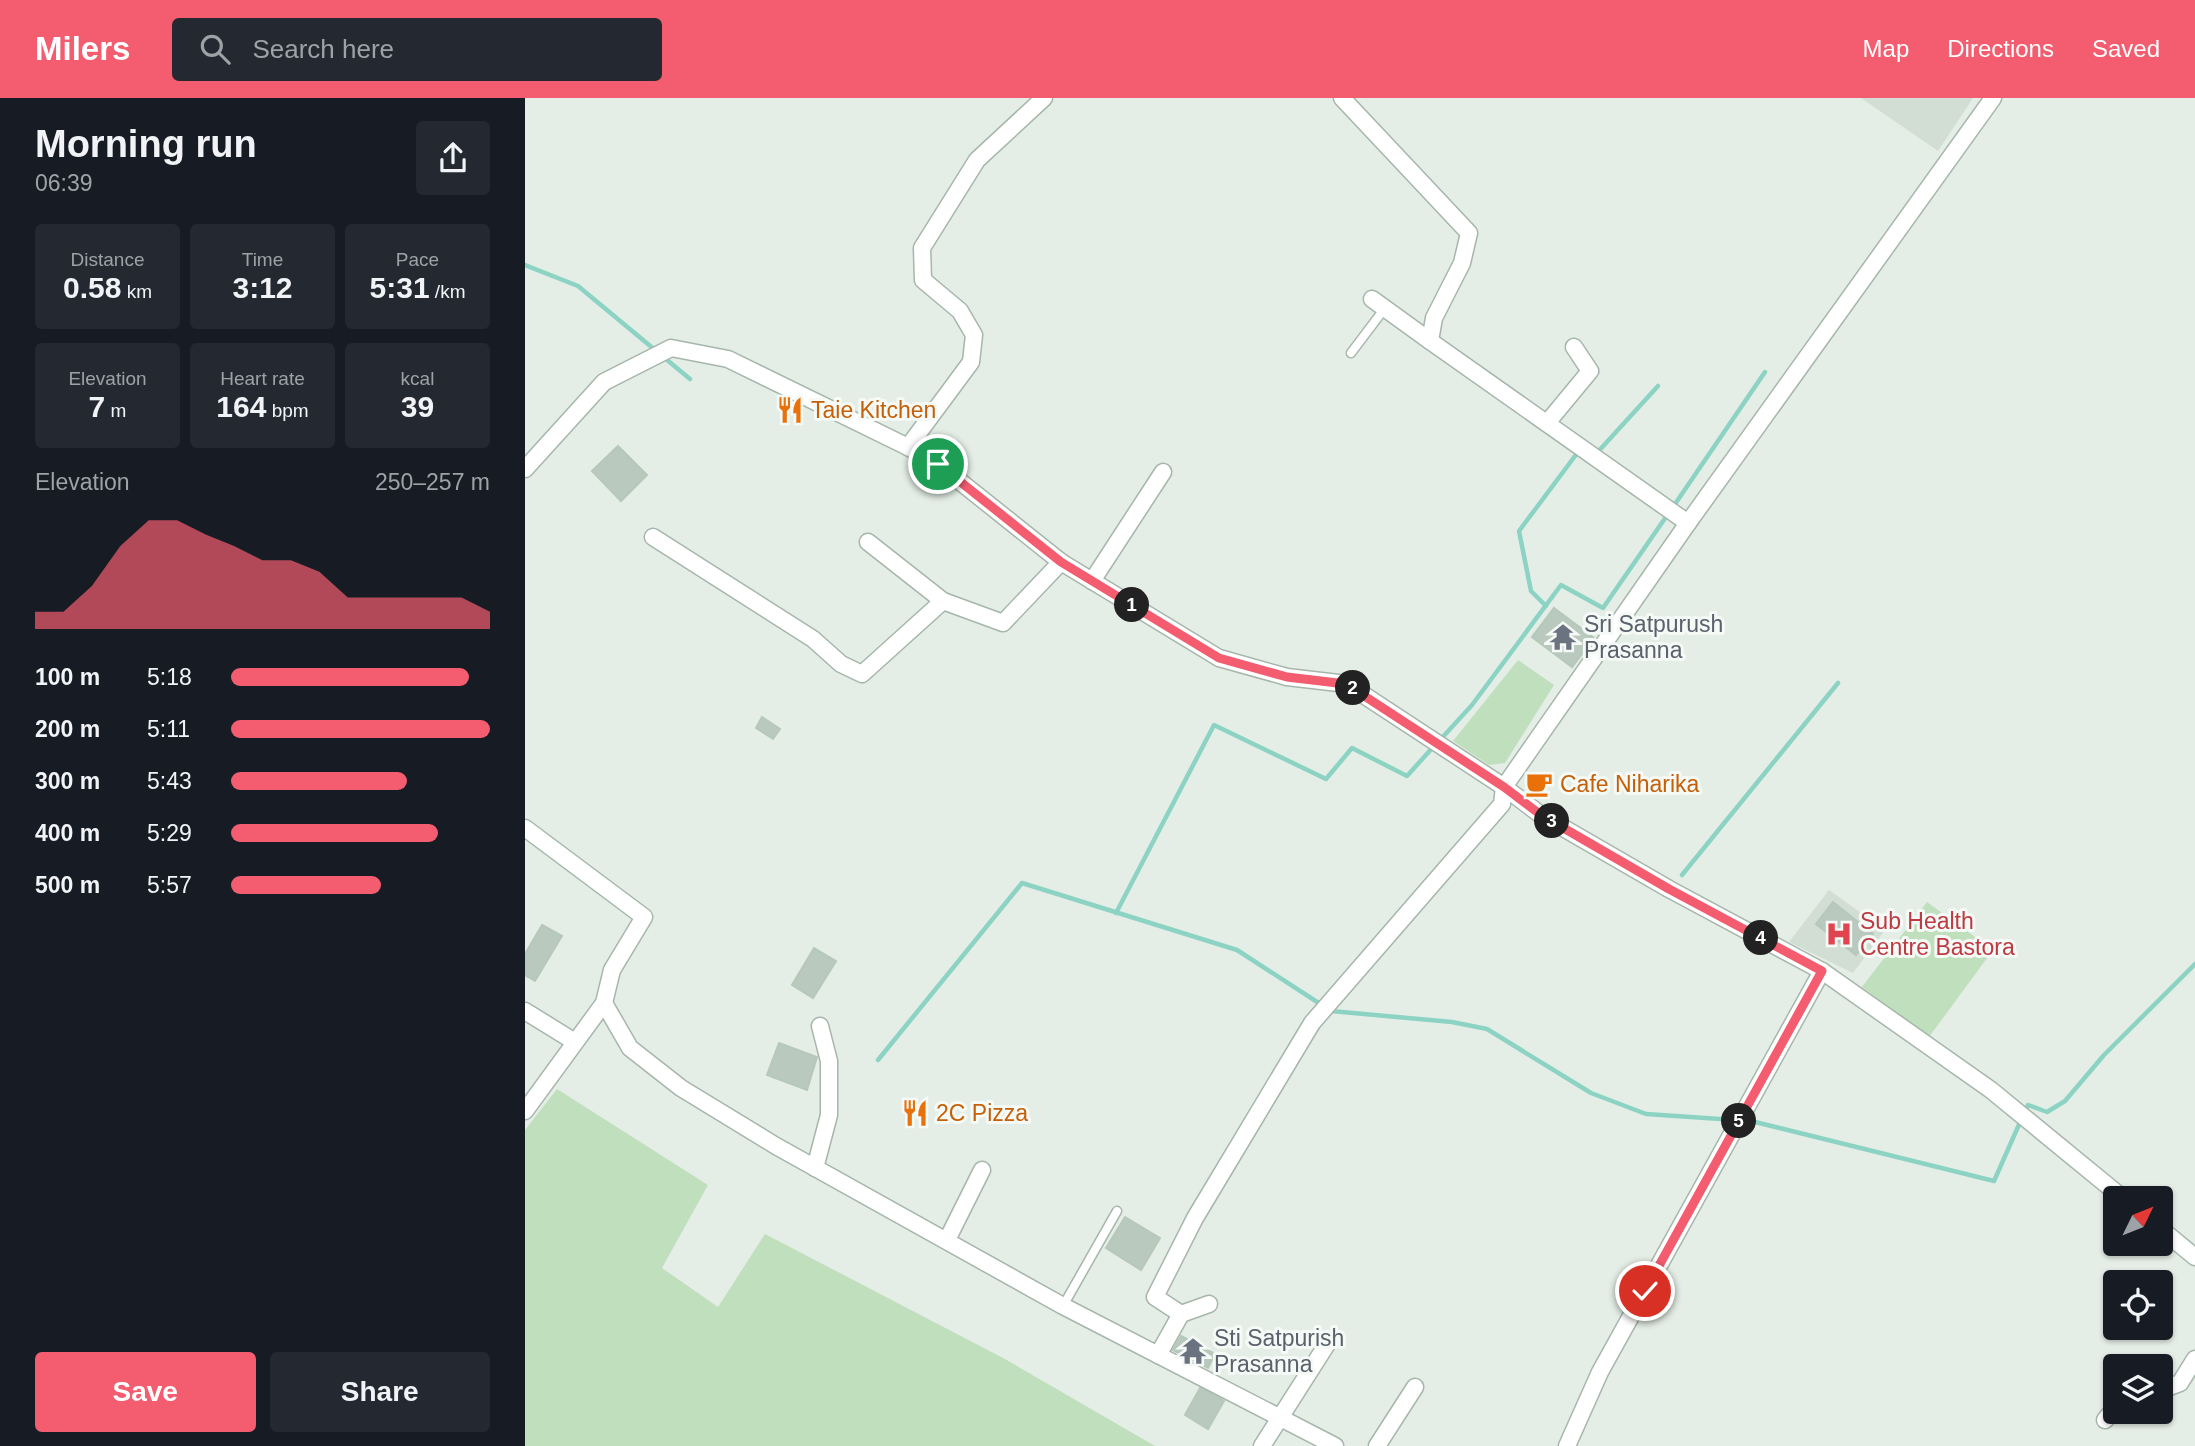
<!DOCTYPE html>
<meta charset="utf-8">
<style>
:root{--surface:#171b24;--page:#242831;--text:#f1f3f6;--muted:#9ea1a6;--accent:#f35d6f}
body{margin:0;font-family:Arial,sans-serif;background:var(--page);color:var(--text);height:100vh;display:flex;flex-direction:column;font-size:26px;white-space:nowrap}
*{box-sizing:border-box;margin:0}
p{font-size:23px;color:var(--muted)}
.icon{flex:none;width:38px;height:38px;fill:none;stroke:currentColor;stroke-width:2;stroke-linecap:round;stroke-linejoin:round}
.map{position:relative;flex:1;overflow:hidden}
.side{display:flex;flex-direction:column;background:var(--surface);width:525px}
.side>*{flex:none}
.needle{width:46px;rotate:47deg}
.buttons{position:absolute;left:1578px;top:1088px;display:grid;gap:14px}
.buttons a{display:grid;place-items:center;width:70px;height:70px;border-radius:7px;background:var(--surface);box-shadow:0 2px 5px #0004;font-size:35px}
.pin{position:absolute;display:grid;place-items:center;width:60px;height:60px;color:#fff;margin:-30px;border:4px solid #fff;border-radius:50%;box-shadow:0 2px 7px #0007}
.km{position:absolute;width:35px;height:35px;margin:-18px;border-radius:50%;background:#222;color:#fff;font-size:19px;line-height:35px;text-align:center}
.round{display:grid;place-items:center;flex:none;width:74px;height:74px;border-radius:7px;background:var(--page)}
.summary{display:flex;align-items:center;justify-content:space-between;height:119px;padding:0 35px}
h1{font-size:38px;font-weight:700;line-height:52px}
.metrics{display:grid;grid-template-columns:repeat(3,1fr);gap:10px;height:119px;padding:7px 35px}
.metrics div{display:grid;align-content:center;border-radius:7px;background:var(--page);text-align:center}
.metrics b{font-size:30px;font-weight:700}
.metrics small{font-size:19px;font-weight:400}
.metrics p{font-size:19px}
.chart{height:196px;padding:14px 35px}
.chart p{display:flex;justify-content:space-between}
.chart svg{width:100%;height:126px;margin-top:7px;fill:var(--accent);opacity:.7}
.cta{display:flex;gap:14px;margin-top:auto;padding:14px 35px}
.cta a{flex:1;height:80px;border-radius:7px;background:var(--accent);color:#fff;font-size:28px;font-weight:700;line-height:80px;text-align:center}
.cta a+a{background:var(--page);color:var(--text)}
ul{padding:0 35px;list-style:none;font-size:23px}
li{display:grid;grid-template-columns:112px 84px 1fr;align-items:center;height:52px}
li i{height:18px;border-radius:9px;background:var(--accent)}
header{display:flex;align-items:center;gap:42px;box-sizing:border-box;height:98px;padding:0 35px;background:var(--accent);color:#fff}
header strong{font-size:33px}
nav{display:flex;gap:38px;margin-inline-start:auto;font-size:24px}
.search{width:490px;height:63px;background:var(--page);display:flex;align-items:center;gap:18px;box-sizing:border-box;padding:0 24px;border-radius:7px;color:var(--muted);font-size:26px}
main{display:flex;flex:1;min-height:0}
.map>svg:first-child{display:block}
.built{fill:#d2ded4}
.green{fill:#c0dfbd}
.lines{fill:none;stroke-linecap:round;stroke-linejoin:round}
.stream{stroke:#8cd3c4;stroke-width:4.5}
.building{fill:#b9c9be;stroke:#b6c8ba;stroke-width:2}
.service-casing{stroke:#a6b6ab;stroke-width:11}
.minor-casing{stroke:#a6b6ab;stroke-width:19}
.service{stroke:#fff;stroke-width:8}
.minor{stroke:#fff;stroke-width:16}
.route-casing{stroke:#fff;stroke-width:14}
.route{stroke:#f35d6f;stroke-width:9}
.labels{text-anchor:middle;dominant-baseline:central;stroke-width:6;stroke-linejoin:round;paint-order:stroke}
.food-label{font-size:23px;fill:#c56008;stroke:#f5faf6;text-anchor:start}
.worship-label{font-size:23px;fill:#5b616d;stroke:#f5faf6;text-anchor:start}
.health-label{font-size:23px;fill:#be3a42;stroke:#f5faf6;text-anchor:start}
</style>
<header>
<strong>Milers</strong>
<div class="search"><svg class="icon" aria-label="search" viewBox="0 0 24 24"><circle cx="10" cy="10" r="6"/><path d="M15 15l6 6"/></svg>Search here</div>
<nav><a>Map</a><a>Directions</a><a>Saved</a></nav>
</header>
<main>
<section class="side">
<div class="summary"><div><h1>Morning run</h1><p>06:39</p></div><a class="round"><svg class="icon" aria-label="share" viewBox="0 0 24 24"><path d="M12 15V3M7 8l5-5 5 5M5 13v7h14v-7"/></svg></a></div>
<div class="metrics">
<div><p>Distance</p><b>0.58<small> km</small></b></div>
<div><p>Time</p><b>3:12</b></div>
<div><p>Pace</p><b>5:31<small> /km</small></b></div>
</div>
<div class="metrics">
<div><p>Elevation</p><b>7<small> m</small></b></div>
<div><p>Heart rate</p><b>164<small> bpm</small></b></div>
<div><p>kcal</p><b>39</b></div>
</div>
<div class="chart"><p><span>Elevation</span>250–257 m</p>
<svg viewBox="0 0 160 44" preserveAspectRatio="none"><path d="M0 44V38L10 38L20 29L30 15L40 6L50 6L60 11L70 15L80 20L90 20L100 24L110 33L120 33L130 33L140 33L150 33L160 38V44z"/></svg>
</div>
<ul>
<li><b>100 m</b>5:18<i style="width:92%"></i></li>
<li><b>200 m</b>5:11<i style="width:100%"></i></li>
<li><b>300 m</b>5:43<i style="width:68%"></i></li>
<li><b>400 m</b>5:29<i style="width:80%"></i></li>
<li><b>500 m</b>5:57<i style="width:58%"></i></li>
</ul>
<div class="cta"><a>Save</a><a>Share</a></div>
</section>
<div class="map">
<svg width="1670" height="1348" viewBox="0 0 1670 1348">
<rect width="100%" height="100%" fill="#e4eee6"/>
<g class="built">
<path d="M1336 0H1448L1413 53Z"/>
<path d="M1304 792 1360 832 1328 875 1264 844Z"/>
</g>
<g class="green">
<path d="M993 562 1029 587 980 665 964 667 928 643Z"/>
<path d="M1402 804 1468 852 1404 939 1337 889Z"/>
<path d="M32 991 183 1087 137 1170 193 1209 240 1136 480 1261 630 1348H0V1032Z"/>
</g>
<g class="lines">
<g class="stream">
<path d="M0 167 53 188 165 281"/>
<path d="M1070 357 1133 288"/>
<path d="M1148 409 1240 274"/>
<path d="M1021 508 1006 493 994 433 1053 354 1055 355"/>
<path d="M915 642 947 607 1036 487 1078 510 1143 416"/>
<path d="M1157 777 1313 585"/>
<path d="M591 815 689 627 801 681 827 650 882 678 909 648"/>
<path d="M353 962 497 785 712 852 806 913 927 924 962 931 1066 995 1121 1016 1210 1022"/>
<path d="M1499 1014 1503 1007 1522 1014 1540 1003 1579 957 1670 866"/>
<path d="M1219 1023 1230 1024 1469 1083 1496 1022"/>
</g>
</g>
<g class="building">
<path d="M93 348 122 377 96 403 67 373Z"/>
<path d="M1029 510 1069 540 1047 569 1007 539Z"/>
<path d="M237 619 255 631 248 641 231 630Z"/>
<path d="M1308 804 1348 836 1331 857 1291 826Z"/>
<path d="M17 827 37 838 10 883 0 877V856Z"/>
<path d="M289 850 311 863 288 900 267 887Z"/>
<path d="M254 945 292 959 282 992 242 977Z"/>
<path d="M600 1119 635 1140 616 1172 581 1150Z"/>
<path d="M656 1238 690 1256 683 1270 648 1252Z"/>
<path d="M675 1290 699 1303 683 1331 660 1317Z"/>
</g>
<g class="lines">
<defs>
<g id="service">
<path d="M826 255 860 210"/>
<path d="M538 1208 592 1113"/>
</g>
<g id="minor">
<path d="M817 0 944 135 937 165 909 220 905 243 1163 425"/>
<path d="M847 201 905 243"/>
<path d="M1022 325 1065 273 1049 249"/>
<path d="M383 349 446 264 449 237 435 213 398 182 397 150 452 62 519 0"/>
<path d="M0 371 79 284 146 250 203 261 383 349 413 366 536 464 694 560 762 579 822 586 979 689 1016 717 1144 791 1297 873 1466 992 1599 1101"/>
<path d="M128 439 288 541 316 566 337 576 418 503 478 525 536 464"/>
<path d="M343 444 418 503"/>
<path d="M567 483 638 374"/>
<path d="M0 730 119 819 87 872 79 905 105 950 156 990 251 1048 538 1208 810 1348"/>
<path d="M0 913 50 944"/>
<path d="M0 1013 79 905"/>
<path d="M290 1070 304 1017V963L295 928"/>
<path d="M1636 1131 1670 1159"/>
<path d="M422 1142 457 1072"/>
<path d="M656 1216 684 1206"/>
<path d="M633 1257 656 1216 630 1199 670 1120 787 925 977 706 979 689 1163 425 1468 0"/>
<path d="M1636 1292 1655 1285 1670 1261"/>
<path d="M1580 1322 1591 1309"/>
<path d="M737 1348 804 1243"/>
<path d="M852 1348 890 1289"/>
<path d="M1042 1348 1075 1274 1297 873"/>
</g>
</defs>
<use href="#service" class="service-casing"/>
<use href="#minor" class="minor-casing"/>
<use href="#service" class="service"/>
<use href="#minor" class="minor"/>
</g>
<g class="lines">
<defs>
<path id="route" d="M413 366 536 464 694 560 762 579 821 586 979 689 1016 717 1144 791 1297 873 1120 1193"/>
</defs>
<use href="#route" class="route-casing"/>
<use href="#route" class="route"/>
</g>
<defs>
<symbol id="restaurant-bare" viewBox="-9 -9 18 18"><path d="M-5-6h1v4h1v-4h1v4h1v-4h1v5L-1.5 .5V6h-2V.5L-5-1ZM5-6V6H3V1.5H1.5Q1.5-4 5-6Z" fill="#e8710a" stroke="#f5faf6" stroke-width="2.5" paint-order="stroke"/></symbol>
<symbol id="temple-bare" viewBox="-9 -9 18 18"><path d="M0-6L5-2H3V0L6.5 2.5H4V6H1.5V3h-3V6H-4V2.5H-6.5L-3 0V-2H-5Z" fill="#6b7280" stroke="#f5faf6" stroke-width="2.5" paint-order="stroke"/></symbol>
<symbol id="cafe-bare" viewBox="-9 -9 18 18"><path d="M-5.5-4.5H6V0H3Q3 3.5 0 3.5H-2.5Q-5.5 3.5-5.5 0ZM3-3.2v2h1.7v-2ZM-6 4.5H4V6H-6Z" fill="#e8710a" stroke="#f5faf6" stroke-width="2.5" paint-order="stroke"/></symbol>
<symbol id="hospital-bare" viewBox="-9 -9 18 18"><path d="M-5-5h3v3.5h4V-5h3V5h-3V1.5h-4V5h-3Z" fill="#e0444e" stroke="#f5faf6" stroke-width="2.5" paint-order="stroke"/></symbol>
</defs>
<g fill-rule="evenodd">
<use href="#restaurant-bare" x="246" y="293" width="38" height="38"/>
<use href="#temple-bare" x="1019" y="520" width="38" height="38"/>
<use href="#cafe-bare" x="995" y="667" width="38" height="38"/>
<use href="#hospital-bare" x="1295" y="817" width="38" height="38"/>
<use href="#restaurant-bare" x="371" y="996" width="38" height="38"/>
<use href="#temple-bare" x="649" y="1234" width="38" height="38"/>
</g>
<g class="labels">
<g class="food-label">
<text x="286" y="312">Taie Kitchen</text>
<text x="1035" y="686">Cafe Niharika</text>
<text x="411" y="1015">2C Pizza</text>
</g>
<g class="worship-label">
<text x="1059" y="526">Sri Satpurush<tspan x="1059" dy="26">Prasanna</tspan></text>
<text x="689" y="1240">Sti Satpurish<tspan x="689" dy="26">Prasanna</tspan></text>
</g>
<g class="health-label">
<text x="1335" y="823">Sub Health<tspan x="1335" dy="26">Centre Bastora</tspan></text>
</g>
</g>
</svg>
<div class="buttons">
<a><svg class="needle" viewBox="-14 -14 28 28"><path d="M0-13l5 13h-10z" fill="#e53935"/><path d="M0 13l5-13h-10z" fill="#9ea1a6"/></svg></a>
<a><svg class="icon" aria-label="locate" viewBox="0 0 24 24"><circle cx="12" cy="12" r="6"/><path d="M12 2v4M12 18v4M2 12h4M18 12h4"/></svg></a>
<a><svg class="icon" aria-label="layers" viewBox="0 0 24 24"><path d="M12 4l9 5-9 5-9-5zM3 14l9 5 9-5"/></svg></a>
</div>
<div class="pin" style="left:413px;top:366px;background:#1e9e55"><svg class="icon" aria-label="arrive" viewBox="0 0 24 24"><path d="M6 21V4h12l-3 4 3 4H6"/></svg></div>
<div class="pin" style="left:1120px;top:1193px;background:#d93025"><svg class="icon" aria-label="check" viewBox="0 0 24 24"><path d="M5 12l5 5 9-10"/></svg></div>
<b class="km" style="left:607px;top:507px">1</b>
<b class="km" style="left:828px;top:590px">2</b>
<b class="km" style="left:1027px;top:723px">3</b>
<b class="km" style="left:1236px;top:840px">4</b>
<b class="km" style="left:1214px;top:1023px">5</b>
</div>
</main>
